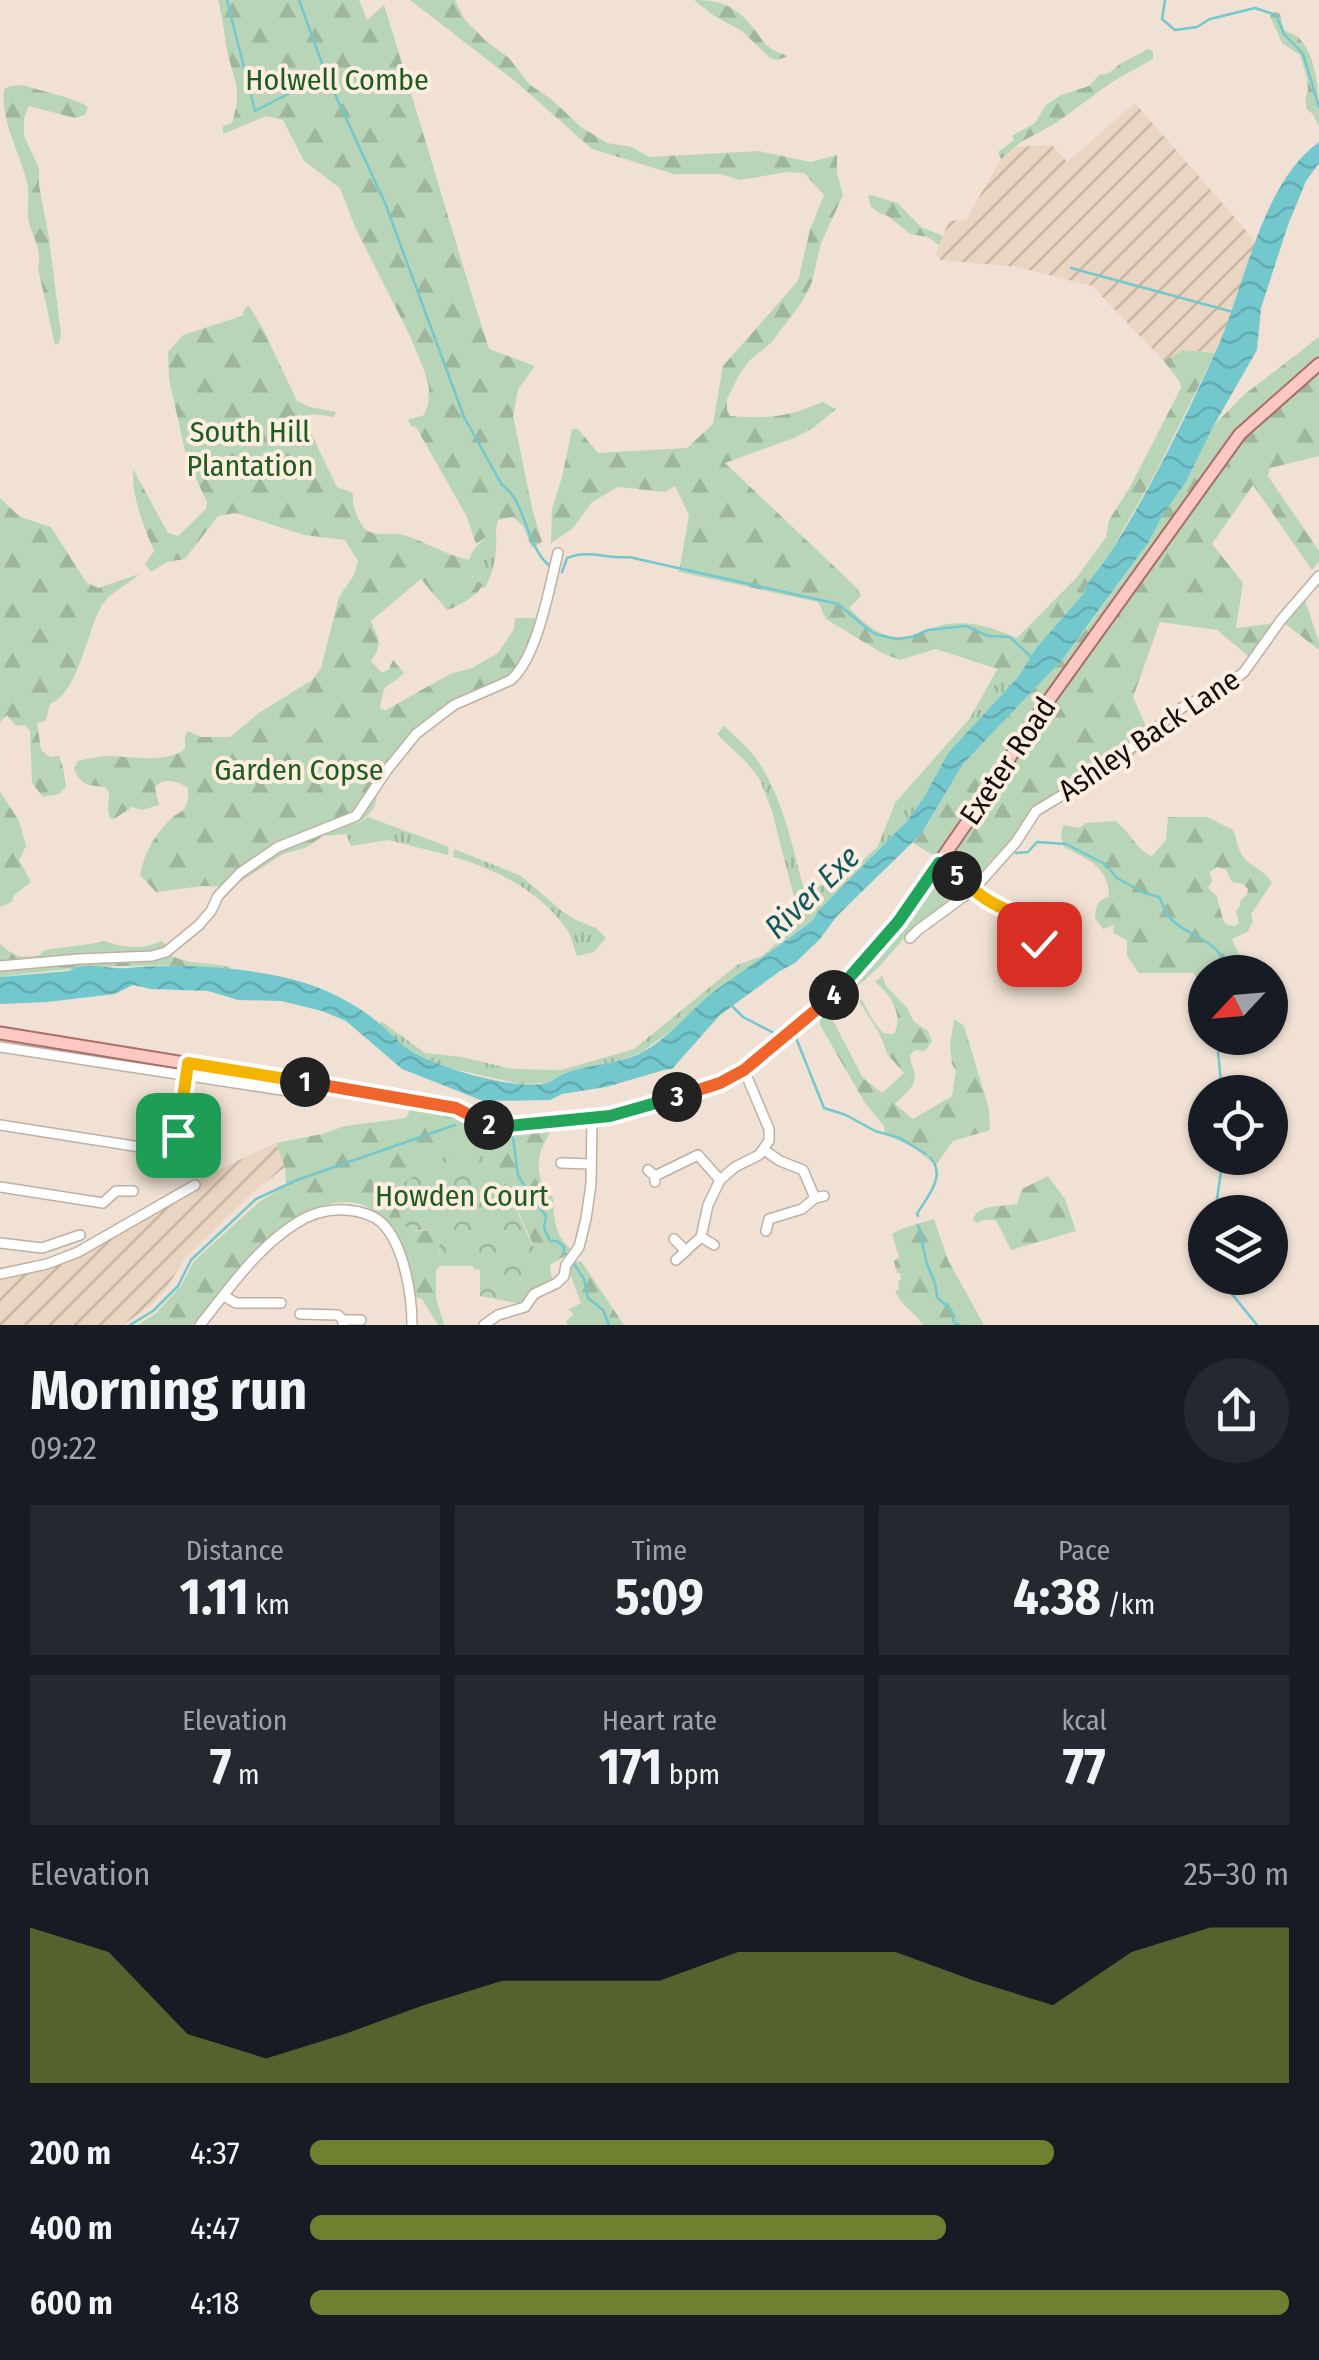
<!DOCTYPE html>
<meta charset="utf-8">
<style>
:root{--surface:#171b24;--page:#242831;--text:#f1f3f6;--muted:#9ea1a6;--accent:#6f8131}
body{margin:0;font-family:"Fira Sans Condensed",sans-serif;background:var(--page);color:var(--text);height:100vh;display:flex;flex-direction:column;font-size:38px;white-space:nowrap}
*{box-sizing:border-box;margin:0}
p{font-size:32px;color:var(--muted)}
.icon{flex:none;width:55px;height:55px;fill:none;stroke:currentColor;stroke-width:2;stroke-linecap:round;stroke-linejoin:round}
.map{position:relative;height:1325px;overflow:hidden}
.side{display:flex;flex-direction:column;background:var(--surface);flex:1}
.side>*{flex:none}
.needle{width:65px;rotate:244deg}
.buttons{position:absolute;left:1188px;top:955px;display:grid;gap:20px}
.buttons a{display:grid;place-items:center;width:100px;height:100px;border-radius:50%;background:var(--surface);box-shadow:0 2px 8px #0004;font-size:50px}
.pin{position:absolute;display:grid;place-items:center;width:85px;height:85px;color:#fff;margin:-42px;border-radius:20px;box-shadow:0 5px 15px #0006}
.km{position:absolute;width:50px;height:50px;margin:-25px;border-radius:50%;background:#222;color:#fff;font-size:28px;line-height:50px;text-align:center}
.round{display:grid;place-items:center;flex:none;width:105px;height:105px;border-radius:52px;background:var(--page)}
.headline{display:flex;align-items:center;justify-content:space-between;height:170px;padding:0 30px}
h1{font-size:55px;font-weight:700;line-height:75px}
.figures{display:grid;grid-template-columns:repeat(3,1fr);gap:15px;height:170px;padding:10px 30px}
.figures div{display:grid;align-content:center;border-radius:0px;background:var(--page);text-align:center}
.figures b{font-size:50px;font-weight:700}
.figures small{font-size:28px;font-weight:400}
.figures p{font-size:28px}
.chart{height:280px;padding:20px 30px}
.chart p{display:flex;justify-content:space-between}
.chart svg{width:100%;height:180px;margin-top:10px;fill:var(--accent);opacity:.7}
ul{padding:0 30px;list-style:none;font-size:32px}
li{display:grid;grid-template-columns:160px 120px 1fr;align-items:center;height:75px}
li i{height:25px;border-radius:12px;background:var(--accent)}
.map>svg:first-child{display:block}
.industrial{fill:url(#industrial-furrows)}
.grass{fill:url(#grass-tufts)}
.forest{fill:url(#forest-firs);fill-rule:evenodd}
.park{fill:url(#park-crowns)}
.water{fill:url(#water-waves)}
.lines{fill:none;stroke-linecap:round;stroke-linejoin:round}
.stream{stroke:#73c8ce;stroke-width:2.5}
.minor-casing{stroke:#beb0a3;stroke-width:12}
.major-casing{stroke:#aa6d67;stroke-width:15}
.minor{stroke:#fff;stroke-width:9}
.major{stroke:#fdc7c2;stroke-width:11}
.split-1-casing{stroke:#fff;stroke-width:20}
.split-2-casing{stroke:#fff;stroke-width:20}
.split-3-casing{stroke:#fff;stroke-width:20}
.split-4-casing{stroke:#fff;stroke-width:20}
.split-5-casing{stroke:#fff;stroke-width:20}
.split-6-casing{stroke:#fff;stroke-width:20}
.split-1{stroke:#f5b400;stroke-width:12}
.split-2{stroke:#f0652b;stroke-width:12}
.split-3{stroke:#22a559;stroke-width:12}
.split-4{stroke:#f0652b;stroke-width:12}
.split-5{stroke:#22a559;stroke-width:12}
.split-6{stroke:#f5b400;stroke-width:12}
.labels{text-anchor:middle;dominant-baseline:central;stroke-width:8;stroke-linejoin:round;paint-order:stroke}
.park-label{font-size:30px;fill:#1f5c1f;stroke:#fdeee1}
.street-label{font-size:30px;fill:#120d09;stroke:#fdeee1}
.water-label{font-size:32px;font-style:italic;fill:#115b60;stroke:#fdeee1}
</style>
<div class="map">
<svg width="1319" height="1325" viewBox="0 0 1319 1325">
<defs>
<pattern id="industrial-furrows" width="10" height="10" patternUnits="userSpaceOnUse" patternTransform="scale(2.5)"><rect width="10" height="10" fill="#ead5c2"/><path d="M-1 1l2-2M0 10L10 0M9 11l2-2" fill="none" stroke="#c8b6a5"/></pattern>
<pattern id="grass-tufts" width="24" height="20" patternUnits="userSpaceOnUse" patternTransform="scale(2.5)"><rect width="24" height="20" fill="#b9d5b7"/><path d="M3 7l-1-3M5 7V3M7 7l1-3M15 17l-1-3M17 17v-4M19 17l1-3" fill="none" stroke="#9eb69c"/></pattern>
<pattern id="forest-firs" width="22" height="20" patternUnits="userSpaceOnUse" patternTransform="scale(2.5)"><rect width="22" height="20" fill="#b9d5b7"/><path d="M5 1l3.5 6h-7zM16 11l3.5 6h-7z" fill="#9eb69c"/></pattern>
<pattern id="park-crowns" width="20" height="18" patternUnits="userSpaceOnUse" patternTransform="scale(2.5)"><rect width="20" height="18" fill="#b9d5b7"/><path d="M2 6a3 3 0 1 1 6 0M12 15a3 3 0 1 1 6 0" fill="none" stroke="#9eb69c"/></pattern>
<pattern id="water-waves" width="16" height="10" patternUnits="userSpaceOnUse" patternTransform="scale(2.5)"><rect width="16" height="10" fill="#73c8ce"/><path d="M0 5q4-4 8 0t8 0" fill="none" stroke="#62abb0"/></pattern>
</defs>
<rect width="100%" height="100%" fill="#f0e1d4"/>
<g class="industrial">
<path d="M1135 103 1256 242 1233 312 1215 353 1183 350 1164 361 1092 286 1018 267 941 260 936 254 949 221 966 220 1001 159 1014 147 1052 145 1067 162Z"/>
<path d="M276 1143 285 1167 251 1194 185 1258 166 1289 151 1305 123 1325H0V1270L47 1260 78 1248 192 1182Z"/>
</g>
<g class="grass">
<path d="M496 530C497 551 496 569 484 589 481 584 476 582 473 577 459 557 482 540 496 530Z"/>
<path d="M998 668 1019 676 948 753 924 797 907 821 818 911 813 920 716 991 671 1031 642 1052 620 1061 565 1073 546 1083 520 1084 444 1067 409 1050 391 1037 380 1024 381 1021 425 1053 462 1057 512 1069 561 1070 634 1049 737 965 762 956 793 929 795 901 772 811 759 778 746 762 717 734 724 726C736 737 748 747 757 760 782 796 792 844 803 886L836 885 878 846 895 803 970 718Z"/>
<path d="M368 817 449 847 448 855 388 840 351 846 346 834 351 827Z"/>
<path d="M454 849 521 876 562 911 578 921 596 928 606 938 594 952 577 956C573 946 571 934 565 927 539 891 494 868 453 857Z"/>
</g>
<g class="forest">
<path d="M218 0H359L367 20 384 5C420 119 452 234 489 349L535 366 518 389 513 416 533 512 542 542 532 548 523 526 513 517 498 520 496 530 476 544 467 517 416 427 411 426 408 420 424 415 428 405 429 388 424 370 409 334 355 227 340 188 304 161 283 120 266 116 223 134V126L232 123C243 87 234 83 227 50 224 33 223 17 218 0Z"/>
<path d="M410 0H455L465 20 486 41 509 58 530 85 551 99 581 127 607 143 632 147 649 157 759 151 811 162 837 155V173L843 195 821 243 812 282 802 302 771 343 750 360 739 375 727 399V410L730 416C771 419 786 417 823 402L836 409 813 428 794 438 725 463 857 588 861 596 849 608C863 622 880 639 903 637 918 636 933 626 948 624 976 621 992 628 1017 638L1078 576 1106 537 1109 520 1130 487 1181 388 1180 382 1164 361 1183 350 1215 353 1156 472 1110 553 1085 587 1084 593 1036 648 1019 676 936 649 900 660 882 653 826 619 818 602 679 572 689 515 675 486 665 492 618 487 592 502 573 528 551 543 552 509 562 477 572 429H578L598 453 687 448 713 424 723 366 798 281 810 230 824 195 804 173 788 172 740 180 720 174H674L592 149 515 81Z"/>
<path d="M694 0C718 0 734 5 750 24 764 40 763 48 786 55L787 57 776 60 770 58 742 31 713 15Z"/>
<path d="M1275 12 1280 14 1284 30C1286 31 1298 36 1299 38 1319 59 1319 99 1319 127L1313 114 1307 110 1305 99 1308 91 1307 78 1300 55 1282 43 1270 16Z"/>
<path d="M1148 49 1153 51V59L1112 82 1056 123 1021 142 1001 159 998 152 1014 140 1012 136 1035 123 1045 106 1061 95 1089 86 1099 75 1109 73 1120 64Z"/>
<path d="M23 85C37 90 79 99 88 107L85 115 75 118 29 106 24 118V136L39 168V185L49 238 61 334 59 343 55 345 38 268C43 250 33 239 29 222 26 209 30 195 27 182 20 153 0 120 4 89L10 86Z"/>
<path d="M871 195 897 203 921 227 943 236 939 245 928 237 910 234 888 216 879 213 871 207 868 196Z"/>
<path d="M249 306 263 329 297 401 310 407 336 412 334 417 314 414 303 417 337 487 353 493C351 503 358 522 365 529 375 538 392 531 404 535 427 542 445 555 470 560L472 577 483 585C477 596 457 607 447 610L421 579 371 621C378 640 384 642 371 661L382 673 389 669 393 660 404 673C384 692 385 678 380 709L386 710 450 674 472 668 498 653 514 629 515 618H536L529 646 514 673 452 702 371 788 377 794C375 820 359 816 346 834L323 836 305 848 283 854 232 887 202 886 156 892 140 875C144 852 157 831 174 816 181 811 183 812 186 805 189 799 188 794 188 788 178 781 164 777 155 787L159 805 142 810 132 807 114 819 110 818 108 810 109 792 105 787C90 786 80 785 74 769L78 761C89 758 100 756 112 756 132 757 169 763 185 749V736L188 731 201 737H230L259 713 312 680 321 668 339 597 354 575 358 561 345 540 304 535 236 513 218 516 185 559 167 562 151 572 145 564 154 551C143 524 132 499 133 469L168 533 178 536 206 509 207 502 187 460 169 379 168 352 183 335 242 316 245 308Z"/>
<path d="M1319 337V456L1270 468 1268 476 1319 551V561L1312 570 1253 485 1212 544 1243 583 1236 628 1283 622 1304 597 1319 642V650L1283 622 1253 660 1217 630 1160 622 1133 697 1151 738 1131 758 1102 779 1099 774 1036 811 1029 824 993 858 974 880 913 843 925 829 963 764 1063 659 1089 625 1148 543 1164 513 1186 482 1214 425 1245 394Z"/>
<path d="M0 498 20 517 51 527 86 582 98 588 139 574C128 585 110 592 102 605 86 632 79 693 50 704L46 721 37 723 41 750 50 757 59 756 63 767 66 787 59 794 43 797 32 783 30 731 25 725 16 726 7 715 0 722Z"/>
<path d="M0 791 19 821 26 846 19 860 31 882 14 895 12 902 0 907Z"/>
<path d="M1168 817H1207L1233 830C1238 841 1237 852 1247 861 1256 869 1266 872 1272 883L1251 914 1253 922 1247 932 1232 939C1235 949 1246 962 1246 972H1205V995L1202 993 1194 973H1139L1127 956V940L1113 933 1114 925 1103 929 1095 918C1096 906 1097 900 1109 897 1109 866 1087 859 1064 847L1061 837 1063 825 1079 828 1086 823 1115 821C1129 830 1137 851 1152 856L1166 840ZM1217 867 1226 870 1232 882 1243 884 1248 889 1247 894 1240 901V906L1236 911 1239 923 1235 926C1223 925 1224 922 1221 912 1220 906 1217 903 1217 896L1208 888 1212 882 1210 872Z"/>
<path d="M943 877 956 881 964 889 962 893 908 934 877 969 828 1011 863 1078 882 1093 904 1073 888 1055 879 1033 859 1001 862 1000 872 1019 883 1033 894 1034C904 1016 891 994 875 982L882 976 886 986 907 1008 914 1022 928 1031 932 1041 925 1051 915 1050 910 1055C910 1060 912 1065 914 1071 918 1087 904 1094 895 1104L913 1119 952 1096 956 1071 952 1064 950 1045 954 1019 964 1026 989 1109 990 1130 953 1141 936 1165 914 1148 885 1134 884 1126 865 1103 820 1025V1015L880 954 929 886 936 878Z"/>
<path d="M105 941C122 948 145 950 161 941L167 945 169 954C189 966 206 961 229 967L231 970C155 961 75 967 0 977V944C16 958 20 958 40 955L43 951C63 946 84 946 105 941Z"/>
<path d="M413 1105 444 1108 469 1126 490 1130 553 1126C550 1134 544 1142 541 1150 536 1168 539 1186 553 1198 554 1221 555 1236 573 1251L550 1265 540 1260 514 1202 412 1231 439 1230 440 1266 436 1270V1298L444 1325H438L422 1299 415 1297C413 1273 401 1244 386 1225 380 1218 372 1208 363 1205 301 1184 226 1283 193 1325H138L155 1314 181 1286 194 1261 259 1202 286 1186 285 1167 276 1143 322 1134 345 1126 406 1118Z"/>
<path d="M1048 1176 1065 1199 1076 1231 1011 1250 996 1220H983L977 1223 973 1220C977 1204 1001 1207 1017 1204L1022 1189Z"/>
<path d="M934 1219 948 1260 984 1325H923C915 1312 901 1306 895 1291L899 1289 898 1281 901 1279 900 1273H897L894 1261 899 1257 892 1234C905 1226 919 1224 934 1219Z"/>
<path d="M581 1261 624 1325H568L566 1322 574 1314 568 1310 581 1303 569 1271 572 1263Z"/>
</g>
<path class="park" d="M466 1148C473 1152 482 1156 488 1160 514 1183 525 1251 550 1265L552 1281 535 1289 525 1302 521 1304 480 1296V1270L474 1269 473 1266H440L439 1230C396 1232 404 1228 394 1190L433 1162Z"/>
<path class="water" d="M1319 142V163L1306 181 1288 225 1261 308 1257 350 1214 425 1186 482 1164 513 1148 543 1063 659 963 764 922 833 837 916 820 939 795 963 780 971 720 1015 672 1069 664 1070 606 1087 562 1094 550 1100 483 1101 402 1069 346 1021 322 1011 281 1001 238 1000 208 991 151 989 133 985 115 994 47 1002 0 1004V977L69 971C86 960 108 970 127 968 182 963 262 967 314 986 336 994 363 1009 380 1024 390 1032 397 1042 408 1049 435 1067 514 1091 546 1083 553 1081 559 1075 566 1073 590 1064 616 1065 639 1054 669 1039 689 1011 715 991 747 967 781 945 813 920L818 911 907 821 924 797 948 753 1019 676 1036 648 1084 593 1085 587C1093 575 1104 563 1112 550 1151 488 1185 419 1215 353 1245 289 1260 184 1319 142Z"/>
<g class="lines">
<g class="stream">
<path d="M227 0 255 111 313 81 325 77"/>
<path d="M299 0 327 77 385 203 464 417 502 485C525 498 526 548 550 566"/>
<path d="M1165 0 1162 19 1175 30 1197 27 1210 19 1255 8 1276 15 1284 34 1303 54 1319 107"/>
<path d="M1071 268 1233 312"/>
<path d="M562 572 567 558C589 549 606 559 629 557L838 604 870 631 878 635 897 639 912 637 928 630 966 626 988 636 1010 637 1032 658"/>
<path d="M1016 853 1028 852 1037 842 1066 844 1105 864 1117 878 1144 893 1159 897C1163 904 1166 913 1171 919 1191 939 1221 939 1228 972"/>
<path d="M733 1007 743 1017 778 1035"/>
<path d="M796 1038 824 1108 846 1115 875 1131 900 1138 926 1154"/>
<path d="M1222 1092 1218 1052 1223 1038"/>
<path d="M486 1098 488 1111"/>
<path d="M513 1138 518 1175 530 1195 546 1216 544 1228 550 1241H557L564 1247V1253L567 1255"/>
<path d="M1215 1212 1223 1158"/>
<path d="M918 1216 917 1214C928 1195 947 1176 930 1157"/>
<path d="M918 1225 927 1264 935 1283 937 1297 951 1310 954 1323 960 1325"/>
<path d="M574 1264 584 1279 588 1298 603 1310 609 1325"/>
<path d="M1224 1278 1227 1288 1257 1325"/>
<path d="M130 1325 153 1311 178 1286 191 1260 256 1199 297 1180 455 1125"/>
</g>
<defs>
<g id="minor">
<path d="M939 863 971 886 985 899 1012 911 1021 918 1034 933 1043 953"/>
<path d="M910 938 918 930 974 889 1016 842 1036 811 1099 773 1183 707 1228 685 1244 672 1281 620 1319 576"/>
<path d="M0 966 79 959 152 956 166 952 199 925 211 911 218 896 240 873 278 847 356 816 387 770 416 734 454 705 511 680C538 656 549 588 558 553"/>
<path d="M0 1047 288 1091"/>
<path d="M0 1125 159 1150 170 1149 177 1143 187 1073"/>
<path d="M764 1150 780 1161 803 1170 815 1198 824 1196"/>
<path d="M561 1163 590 1164"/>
<path d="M648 1170 655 1176V1182"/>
<path d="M655 1176 698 1155 720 1180"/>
<path d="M0 1187 103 1203 116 1191H133"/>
<path d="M766 1231 769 1219 802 1209 815 1198"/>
<path d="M701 1237 714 1245"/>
<path d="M674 1239 686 1251"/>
<path d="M0 1243 42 1248 80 1235"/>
<path d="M676 1260 701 1237 708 1205 720 1180 735 1167 759 1155 769 1141V1129L744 1070"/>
<path d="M0 1274 47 1264 78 1252 195 1185"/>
<path d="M224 1296 236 1303H281"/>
<path d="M300 1314 338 1315 343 1320V1325"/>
<path d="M343 1320H361"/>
<path d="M200 1325C228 1290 257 1248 295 1224 310 1214 328 1209 346 1210 359 1211 372 1214 382 1223 404 1245 412 1295 412 1325"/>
<path d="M484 1325 498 1315 525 1307 534 1294 557 1283 564 1276 566 1265 579 1247 586 1219 591 1184 592 1119"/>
</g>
<path id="major" d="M0 1033 436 1104 457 1108 480 1123 494 1126 610 1116 707 1089 735 1076 754 1063 827 1002 865 962 898 922 988 792 1028 729 1240 434 1319 364"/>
</defs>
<use href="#minor" class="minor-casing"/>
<use href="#major" class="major-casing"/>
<use href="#minor" class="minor"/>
<use href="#major" class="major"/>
</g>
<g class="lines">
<defs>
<path id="split-1" d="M178 1135 188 1063 305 1082"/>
<path id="split-2" d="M305 1082 456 1108 489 1125"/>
<path id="split-3" d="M489 1125 508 1126 610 1116 677 1097"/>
<path id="split-4" d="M677 1097 720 1083 744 1070 834 995"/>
<path id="split-5" d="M834 995 898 922 939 863 957 876"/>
<path id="split-6" d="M957 876C966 882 974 891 983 897 1010 916 1022 908 1039 944"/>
</defs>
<use href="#split-1" class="split-1-casing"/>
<use href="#split-2" class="split-2-casing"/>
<use href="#split-3" class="split-3-casing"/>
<use href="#split-4" class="split-4-casing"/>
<use href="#split-5" class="split-5-casing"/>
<use href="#split-6" class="split-6-casing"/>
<use href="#split-1" class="split-1"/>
<use href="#split-2" class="split-2"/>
<use href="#split-3" class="split-3"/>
<use href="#split-4" class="split-4"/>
<use href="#split-5" class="split-5"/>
<use href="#split-6" class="split-6"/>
</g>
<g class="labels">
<g class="park-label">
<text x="337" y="80">Holwell Combe</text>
<text x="250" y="432">South Hill<tspan x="250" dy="34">Plantation</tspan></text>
<text x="299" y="770">Garden Copse</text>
<text x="462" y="1196">Howden Court</text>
</g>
<g class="street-label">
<text transform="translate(1149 735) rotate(-34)">Ashley Back Lane</text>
<text transform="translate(1008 761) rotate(-56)">Exeter Road</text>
</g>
<g class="water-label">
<text transform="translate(812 892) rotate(-44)">River Exe</text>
</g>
</g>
</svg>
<div class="buttons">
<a><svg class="needle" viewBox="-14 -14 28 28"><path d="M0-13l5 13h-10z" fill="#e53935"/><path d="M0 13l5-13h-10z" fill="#9ea1a6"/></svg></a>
<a><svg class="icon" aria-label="locate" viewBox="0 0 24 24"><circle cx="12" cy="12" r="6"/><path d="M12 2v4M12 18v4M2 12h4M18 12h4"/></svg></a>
<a><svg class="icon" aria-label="layers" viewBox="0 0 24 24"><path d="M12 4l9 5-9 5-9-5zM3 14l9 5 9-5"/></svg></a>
</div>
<div class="pin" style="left:178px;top:1135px;background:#1e9e55"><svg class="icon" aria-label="arrive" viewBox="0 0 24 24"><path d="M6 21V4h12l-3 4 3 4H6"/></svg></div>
<div class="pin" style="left:1039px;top:944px;background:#d93025"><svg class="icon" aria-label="check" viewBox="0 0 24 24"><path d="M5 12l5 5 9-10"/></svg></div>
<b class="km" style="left:305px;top:1082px">1</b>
<b class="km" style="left:489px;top:1125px">2</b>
<b class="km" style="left:677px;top:1097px">3</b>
<b class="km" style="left:834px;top:995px">4</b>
<b class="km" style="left:957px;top:876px">5</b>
</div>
<section class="side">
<div class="headline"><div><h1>Morning run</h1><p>09:22</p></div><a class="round"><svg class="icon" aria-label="share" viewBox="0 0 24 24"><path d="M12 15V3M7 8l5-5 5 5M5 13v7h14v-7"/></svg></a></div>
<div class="figures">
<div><p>Distance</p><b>1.11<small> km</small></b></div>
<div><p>Time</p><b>5:09</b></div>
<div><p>Pace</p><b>4:38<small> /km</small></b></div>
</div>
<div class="figures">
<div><p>Elevation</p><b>7<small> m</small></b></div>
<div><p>Heart rate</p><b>171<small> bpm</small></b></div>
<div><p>kcal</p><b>77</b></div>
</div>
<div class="chart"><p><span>Elevation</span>25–30 m</p>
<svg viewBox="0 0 160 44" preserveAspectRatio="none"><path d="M0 44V6L10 12L20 32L30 38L40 32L50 25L60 19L70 19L80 19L90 12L100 12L110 12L120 19L130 25L140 12L150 6L160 6V44z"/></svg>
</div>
<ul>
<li><b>200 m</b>4:37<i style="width:76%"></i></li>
<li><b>400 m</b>4:47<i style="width:65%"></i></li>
<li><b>600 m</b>4:18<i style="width:100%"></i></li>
</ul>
</section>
